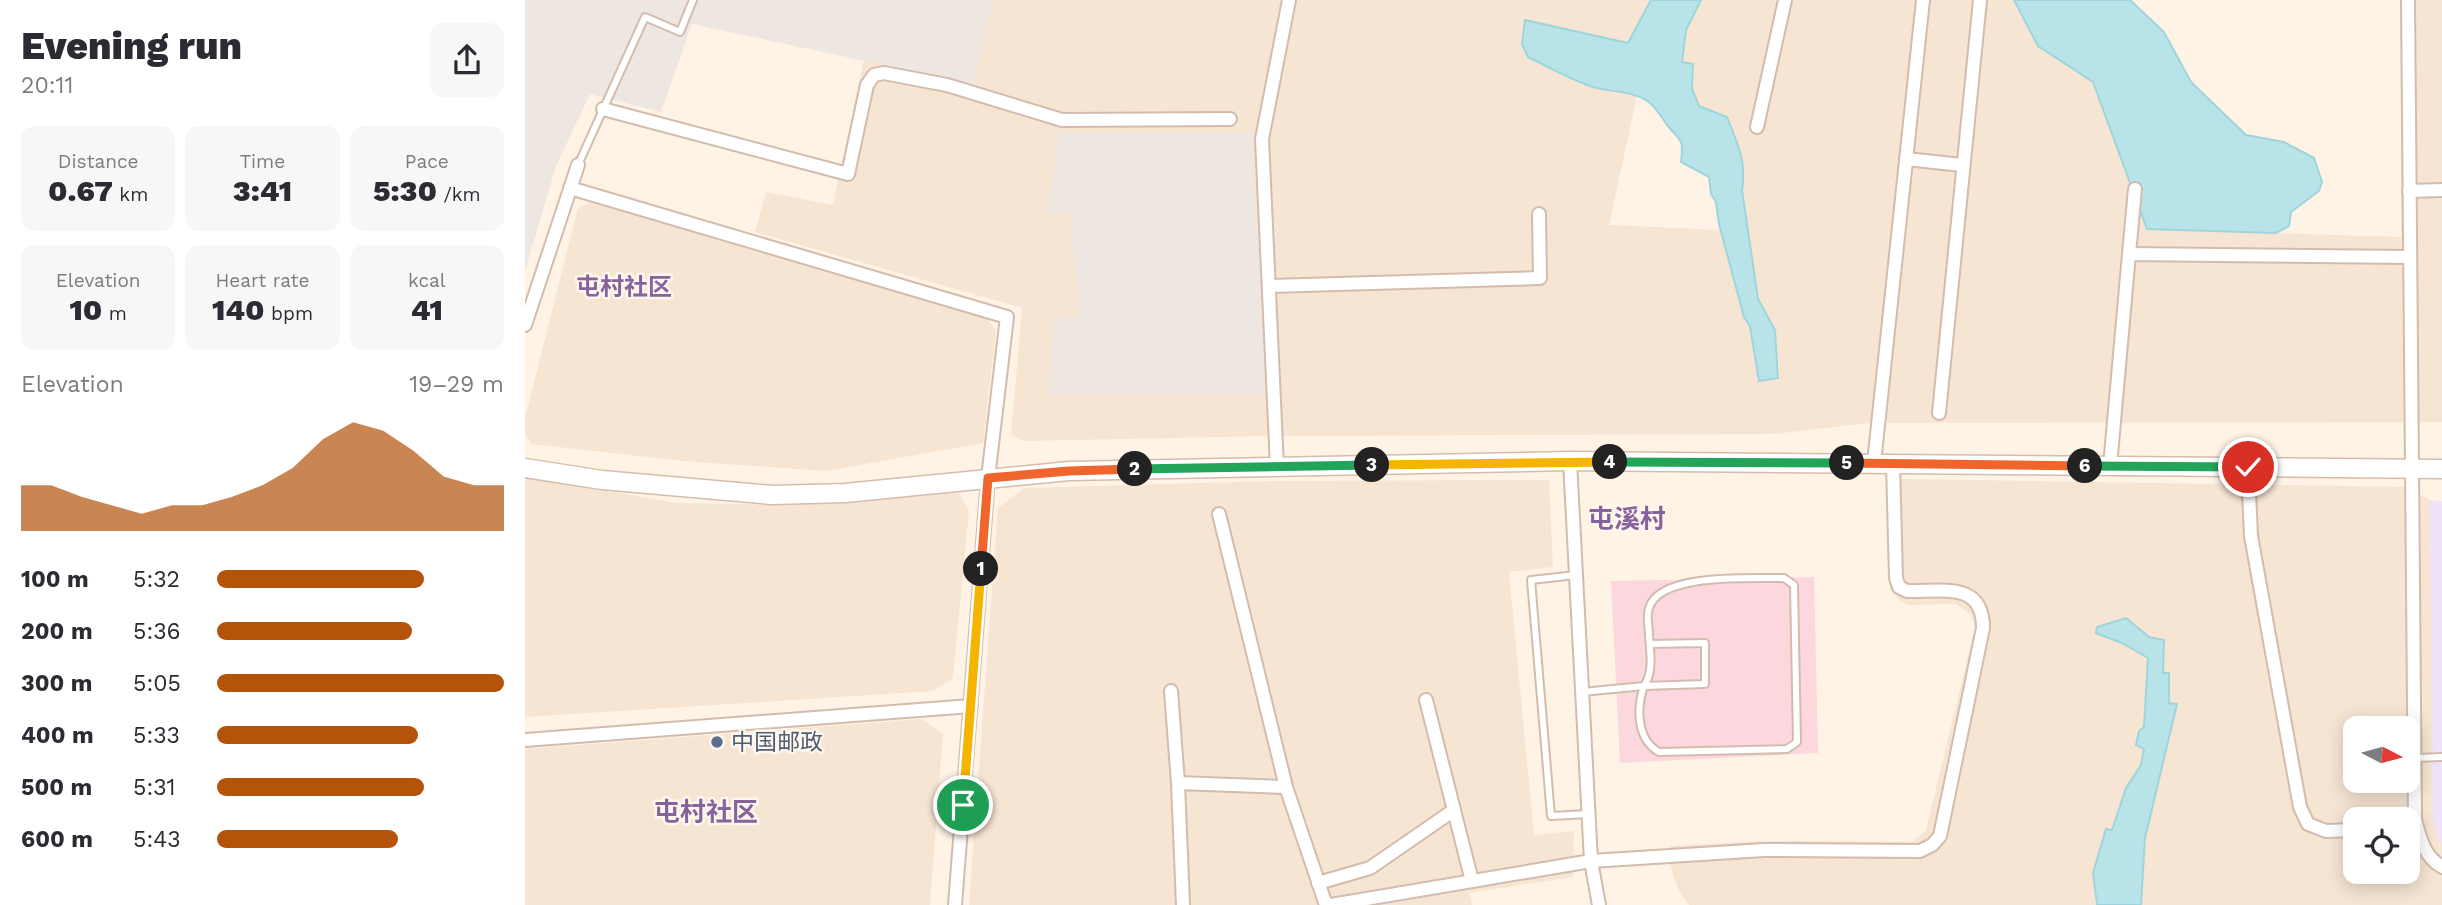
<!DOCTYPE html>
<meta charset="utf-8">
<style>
:root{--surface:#fff;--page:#f7f7f7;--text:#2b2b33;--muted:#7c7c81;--accent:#b45309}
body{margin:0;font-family:"Work Sans","Noto Sans SC",sans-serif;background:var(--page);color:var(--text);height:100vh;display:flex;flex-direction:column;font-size:26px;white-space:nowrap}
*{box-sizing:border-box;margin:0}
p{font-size:23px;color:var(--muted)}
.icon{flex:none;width:38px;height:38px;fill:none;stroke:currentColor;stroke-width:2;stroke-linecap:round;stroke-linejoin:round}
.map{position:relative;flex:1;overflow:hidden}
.details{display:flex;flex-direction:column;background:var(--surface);width:525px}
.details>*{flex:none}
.needle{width:46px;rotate:96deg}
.buttons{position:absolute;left:1818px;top:716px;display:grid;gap:14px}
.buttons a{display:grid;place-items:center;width:77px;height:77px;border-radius:14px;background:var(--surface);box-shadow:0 4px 18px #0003;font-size:35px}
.pin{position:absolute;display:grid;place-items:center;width:60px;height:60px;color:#fff;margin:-30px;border:4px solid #fff;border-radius:50%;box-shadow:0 2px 7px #0007}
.km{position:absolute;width:35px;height:35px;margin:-18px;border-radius:50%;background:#222;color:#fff;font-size:19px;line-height:35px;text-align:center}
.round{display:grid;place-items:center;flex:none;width:74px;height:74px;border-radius:14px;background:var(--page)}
.overview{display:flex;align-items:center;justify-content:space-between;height:119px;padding:0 21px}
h1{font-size:38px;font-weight:800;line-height:52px}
.stats{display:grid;grid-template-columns:repeat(3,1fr);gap:10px;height:119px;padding:7px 21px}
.stats div{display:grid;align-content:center;border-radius:14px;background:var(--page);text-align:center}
.stats b{font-size:30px;font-weight:800}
.stats small{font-size:19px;font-weight:400}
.stats p{font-size:19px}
.chart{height:196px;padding:14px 21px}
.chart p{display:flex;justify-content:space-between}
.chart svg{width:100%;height:126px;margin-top:7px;fill:var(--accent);opacity:.7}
ul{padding:0 21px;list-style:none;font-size:23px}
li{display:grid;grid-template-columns:112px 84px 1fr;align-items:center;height:52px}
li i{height:18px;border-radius:9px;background:var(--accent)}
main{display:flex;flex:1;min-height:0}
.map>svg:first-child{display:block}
.residential{fill:#f6e5d3;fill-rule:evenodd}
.industrial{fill:#eee6e0}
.education{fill:#f0e2fa}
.medical{fill:#fcd8de}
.water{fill:#b8e4e9;stroke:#9ed5dc;stroke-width:2}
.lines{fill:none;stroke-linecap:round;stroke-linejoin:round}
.lane-casing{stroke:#d3bcad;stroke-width:10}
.street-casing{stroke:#d3bcad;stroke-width:16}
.secondary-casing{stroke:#d6bcaa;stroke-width:21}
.lane{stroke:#fff;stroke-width:6}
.street{stroke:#fff;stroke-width:12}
.secondary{stroke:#fff;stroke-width:18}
.split-1-casing{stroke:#fff;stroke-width:14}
.split-2-casing{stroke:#fff;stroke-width:14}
.split-3-casing{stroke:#fff;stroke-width:14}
.split-4-casing{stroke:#fff;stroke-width:14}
.split-5-casing{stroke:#fff;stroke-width:14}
.split-6-casing{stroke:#fff;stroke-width:14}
.split-7-casing{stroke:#fff;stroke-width:14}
.split-1{stroke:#f5b400;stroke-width:9}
.split-2{stroke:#f0652b;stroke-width:9}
.split-3{stroke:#22a559;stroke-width:9}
.split-4{stroke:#f5b400;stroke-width:9}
.split-5{stroke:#22a559;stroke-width:9}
.split-6{stroke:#f0652b;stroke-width:9}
.split-7{stroke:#22a559;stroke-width:9}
.service-dot{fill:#5c6f8a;stroke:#fff7ed;stroke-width:2.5}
.labels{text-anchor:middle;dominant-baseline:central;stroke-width:5;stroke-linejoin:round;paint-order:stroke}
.service-label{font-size:23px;fill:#4e5e75;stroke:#fff7ed;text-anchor:start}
.neighbourhood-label{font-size:24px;font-weight:bold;fill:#87639d;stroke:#fff7ed}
.quarter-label{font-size:26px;font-weight:bold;fill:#87639d;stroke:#fff7ed}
</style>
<main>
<section class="details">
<div class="overview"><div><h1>Evening run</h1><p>20:11</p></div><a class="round"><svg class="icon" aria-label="share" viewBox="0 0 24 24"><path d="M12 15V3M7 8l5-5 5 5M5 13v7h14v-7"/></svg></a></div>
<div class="stats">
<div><p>Distance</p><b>0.67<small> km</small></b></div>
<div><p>Time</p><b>3:41</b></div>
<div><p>Pace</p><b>5:30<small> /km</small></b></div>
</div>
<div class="stats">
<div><p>Elevation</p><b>10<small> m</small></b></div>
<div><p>Heart rate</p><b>140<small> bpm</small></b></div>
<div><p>kcal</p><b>41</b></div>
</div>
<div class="chart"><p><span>Elevation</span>19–29 m</p>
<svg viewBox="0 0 160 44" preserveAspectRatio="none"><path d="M0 44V28L10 28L20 32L30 35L40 38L50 35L60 35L70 32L80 28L90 22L100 12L110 6L120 9L130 16L140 25L150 28L160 28V44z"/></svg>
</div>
<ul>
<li><b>100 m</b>5:32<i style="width:72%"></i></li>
<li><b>200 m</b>5:36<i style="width:68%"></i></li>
<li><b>300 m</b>5:05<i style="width:100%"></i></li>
<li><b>400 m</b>5:33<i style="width:70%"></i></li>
<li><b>500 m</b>5:31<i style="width:72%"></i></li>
<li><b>600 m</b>5:43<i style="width:63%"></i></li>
</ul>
</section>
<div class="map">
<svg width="1917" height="905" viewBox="0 0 1917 905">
<rect width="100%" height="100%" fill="#fef3e5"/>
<g class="residential">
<path d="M468 0H1126L1103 43 1000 20 997 44 1004 57 1066 87 1112 96 1084 225 1197 230 1219 317 1225 326 1234 380 1253 378 1254 366 1250 330 1233 299 1217 190 1220 175 1202 117 1174 107 1167 89 1168 65 1157 63 1161 30 1176 0H1489L1513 46 1568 82 1622 229 1876 237V0H1917V422L1345 423 1248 434 744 436 499 441 486 435 497 308 230 232 241 192 308 205 339 59 449 84ZM728 132 554 316 546 213 523 214Z"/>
<path d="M66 202 461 317 471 331 458 443 301 471 159 461 7 444 0 435V419L53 208Z"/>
<path d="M4 478 153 503 269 505 433 492 444 510 428 678 408 691 0 717V481Z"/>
<path d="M1378 479 1879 487 1905 500 1908 820 1917 847V905H1616L1617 879 1569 900 1572 905H1164L1154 891 1144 863V846L1240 841 1387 842 1401 830 1450 627 1446 615 1431 604 1383 605 1375 601 1365 590 1362 487ZM1830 728H1883V780H1830ZM1830 819H1883V872H1830Z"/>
<path d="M1024 480 1028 567 984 572 1009 835 1049 831 1048 877 945 893 947 905H444L473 508 499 488 748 481Z"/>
<path d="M397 719 418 734 405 905H0V749Z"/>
</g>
<g class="industrial">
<path d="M0 0H468L449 84 167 24 136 112 65 94 31 166 0 271Z"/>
<path d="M535 132H728L740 394 524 395 529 319 554 316 546 213 522 214Z"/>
</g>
<path class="education" d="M1905 500 1917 501V847L1908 821Z"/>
<path class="medical" d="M1289 577 1293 753 1095 763 1086 581Z"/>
<g class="water">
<path d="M1126 0H1176L1161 30 1157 62 1168 64 1167 89 1174 106 1202 117C1212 142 1222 163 1217 190L1233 299 1250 330 1253 378 1234 381 1225 326 1219 317 1194 224 1191 202 1186 194 1184 177 1156 162C1159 137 1156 142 1142 125 1137 118 1132 109 1125 103 1111 91 1086 92 1068 87 1046 80 1024 67 1003 57L997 44 1000 20 1103 43Z"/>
<path d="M1489 0H1605L1639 32 1666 82 1721 135 1759 142 1789 158 1797 182 1794 191 1766 212 1764 226 1751 233 1622 229 1568 82 1513 46Z"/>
<path d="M1601 618 1624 637 1639 640 1638 673H1644V703L1652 704 1620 838 1616 905H1572L1568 873 1581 829 1587 830 1601 788 1616 765 1619 749 1611 745 1614 731 1619 727 1623 658 1597 643 1571 633 1572 627Z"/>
</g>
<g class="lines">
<defs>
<g id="lane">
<path d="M53 165 120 17 155 32 168 0"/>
<path d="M1051 575 1006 580 1026 816 1063 814"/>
<path d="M1057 692 1119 686C1129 671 1125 653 1124 635 1124 627 1121 616 1124 608 1135 572 1228 579 1259 578L1269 585 1272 742 1262 749 1134 752C1112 740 1111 709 1119 686L1180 684V643L1125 644"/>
<path d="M1889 758 1917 757"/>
</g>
<g id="street">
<path d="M1883 0 1890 819C1895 839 1899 856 1917 867"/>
<path d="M78 109 323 174 342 85 349 75 359 73 422 85 537 120 705 119"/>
<path d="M1232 127 1260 0"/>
<path d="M1381 159 1437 165"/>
<path d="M45 188 482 317 463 478 430 905"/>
<path d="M1884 191 1917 190"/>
<path d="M1604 254 1610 189"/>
<path d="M744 286 1015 278 1014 214"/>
<path d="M0 325 53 165"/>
<path d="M1414 413 1455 0"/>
<path d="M1045 461 1066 861 1074 905"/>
<path d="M1349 463 1398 0"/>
<path d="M1585 466 1604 254 1885 257"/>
<path d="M752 467 737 139 764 0"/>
<path d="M1723 468 1726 536 1775 807 1783 824 1801 831 1830 830"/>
<path d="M694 514 761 787 801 905"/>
<path d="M646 691 653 783"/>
<path d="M901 700 947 881"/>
<path d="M0 740 446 706"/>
<path d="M793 883 845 868 929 810"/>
<path d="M658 905 653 783 761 787"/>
<path d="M806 905 1066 861 1239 850 1395 851 1407 845 1415 836 1458 628C1458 581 1418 592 1382 591L1374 587 1371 578 1368 464"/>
</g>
<path id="secondary" d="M0 468 77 480 247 495 320 493 544 471 1045 461 1917 469"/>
</defs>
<use href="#lane" class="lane-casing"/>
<use href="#street" class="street-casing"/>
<use href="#secondary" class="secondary-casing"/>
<use href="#lane" class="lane"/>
<use href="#street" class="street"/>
<use href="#secondary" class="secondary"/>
</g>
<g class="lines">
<defs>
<path id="split-1" d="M438 805 456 569"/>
<path id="split-2" d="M456 569 463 478 544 471 610 469"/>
<path id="split-3" d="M610 469 847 465"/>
<path id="split-4" d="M847 465 1085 462"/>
<path id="split-5" d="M1085 462 1322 463"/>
<path id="split-6" d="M1322 463 1560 466"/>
<path id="split-7" d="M1560 466 1723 467"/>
</defs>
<use href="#split-1" class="split-1-casing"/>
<use href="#split-2" class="split-2-casing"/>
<use href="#split-3" class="split-3-casing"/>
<use href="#split-4" class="split-4-casing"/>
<use href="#split-5" class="split-5-casing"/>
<use href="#split-6" class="split-6-casing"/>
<use href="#split-7" class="split-7-casing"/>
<use href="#split-1" class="split-1"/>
<use href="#split-2" class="split-2"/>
<use href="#split-3" class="split-3"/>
<use href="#split-4" class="split-4"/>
<use href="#split-5" class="split-5"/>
<use href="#split-6" class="split-6"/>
<use href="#split-7" class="split-7"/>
</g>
<circle class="service-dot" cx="192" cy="742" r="7"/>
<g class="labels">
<g class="service-label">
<text x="206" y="742">中国邮政</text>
</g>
<g class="neighbourhood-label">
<text x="99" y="287">屯村社区</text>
</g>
<g class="quarter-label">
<text x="1102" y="519">屯溪村</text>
<text x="181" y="812">屯村社区</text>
</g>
</g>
</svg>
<div class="buttons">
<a><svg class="needle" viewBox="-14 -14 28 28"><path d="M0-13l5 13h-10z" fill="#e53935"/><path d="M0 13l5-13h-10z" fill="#7c7c81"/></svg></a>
<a><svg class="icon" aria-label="locate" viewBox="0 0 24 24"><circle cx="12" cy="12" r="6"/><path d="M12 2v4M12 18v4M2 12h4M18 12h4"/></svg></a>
</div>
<div class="pin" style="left:438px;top:805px;background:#1e9e55"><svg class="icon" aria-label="arrive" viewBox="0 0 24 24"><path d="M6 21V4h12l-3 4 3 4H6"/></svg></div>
<div class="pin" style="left:1723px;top:467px;background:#d93025"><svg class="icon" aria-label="check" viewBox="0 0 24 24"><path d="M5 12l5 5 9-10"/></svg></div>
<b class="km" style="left:456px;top:569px">1</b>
<b class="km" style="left:610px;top:469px">2</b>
<b class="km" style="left:847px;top:465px">3</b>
<b class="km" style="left:1085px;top:462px">4</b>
<b class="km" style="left:1322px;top:463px">5</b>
<b class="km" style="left:1560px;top:466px">6</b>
</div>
</main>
